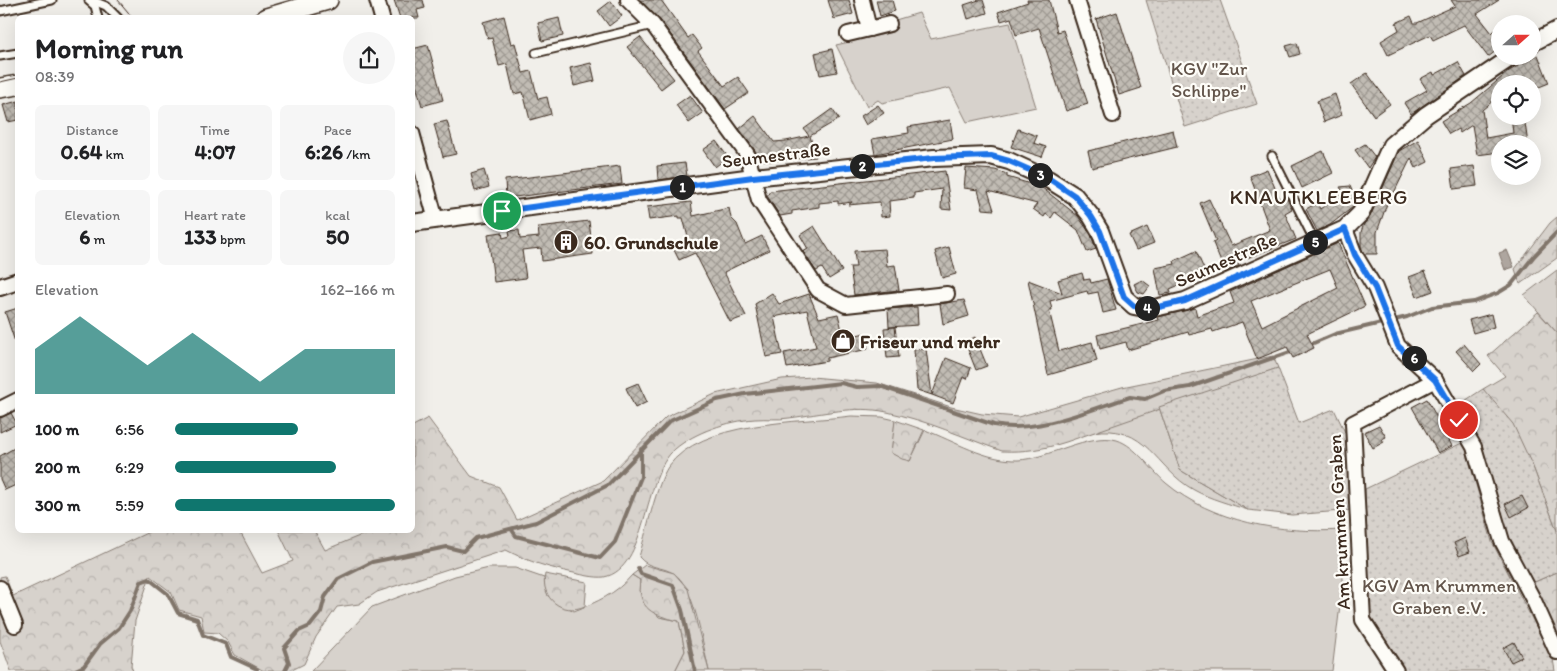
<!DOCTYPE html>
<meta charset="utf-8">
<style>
:root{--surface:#fff;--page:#f6f6f6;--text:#202124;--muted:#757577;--accent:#0f766e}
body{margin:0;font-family:Itim,sans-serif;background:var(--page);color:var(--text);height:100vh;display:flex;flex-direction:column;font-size:19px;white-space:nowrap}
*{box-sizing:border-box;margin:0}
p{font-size:16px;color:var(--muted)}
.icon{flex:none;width:28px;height:28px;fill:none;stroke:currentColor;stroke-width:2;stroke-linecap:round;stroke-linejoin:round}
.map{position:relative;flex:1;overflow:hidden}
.side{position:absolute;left:15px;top:15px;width:400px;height:518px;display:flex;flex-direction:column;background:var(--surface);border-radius:8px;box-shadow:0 5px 20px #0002}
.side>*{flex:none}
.needle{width:32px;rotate:69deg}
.fabs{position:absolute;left:1491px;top:15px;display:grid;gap:10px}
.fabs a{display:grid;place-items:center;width:50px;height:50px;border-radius:50%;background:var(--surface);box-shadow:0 5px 20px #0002;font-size:25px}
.pin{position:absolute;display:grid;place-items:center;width:42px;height:42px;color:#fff;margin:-21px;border:2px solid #fff;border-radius:50%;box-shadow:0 1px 5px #0007}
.km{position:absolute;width:25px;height:25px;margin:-12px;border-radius:50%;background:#222;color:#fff;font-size:14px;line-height:25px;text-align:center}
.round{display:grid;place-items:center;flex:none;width:52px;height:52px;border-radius:26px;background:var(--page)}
.headline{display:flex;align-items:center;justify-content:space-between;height:85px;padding:0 20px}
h1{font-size:28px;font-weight:700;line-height:38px}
.figures{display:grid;grid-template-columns:repeat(3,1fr);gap:8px;height:85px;padding:5px 20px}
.figures div{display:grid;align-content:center;border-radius:8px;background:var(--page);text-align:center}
.figures b{font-size:21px;font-weight:700}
.figures small{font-size:14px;font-weight:400}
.figures p{font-size:14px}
.chart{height:140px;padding:10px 20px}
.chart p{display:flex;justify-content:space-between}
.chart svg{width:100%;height:90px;margin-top:5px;fill:var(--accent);opacity:.7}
ul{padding:0 20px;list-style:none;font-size:16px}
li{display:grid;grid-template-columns:80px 60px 1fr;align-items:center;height:38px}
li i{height:12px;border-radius:6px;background:var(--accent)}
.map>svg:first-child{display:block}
.grass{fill:#d7d2cc;stroke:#897e75}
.forest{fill:url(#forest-crowns);stroke:#897e75}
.park{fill:url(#park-dots);stroke:#897e75}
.water{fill:url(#water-ripples);stroke:#80746b}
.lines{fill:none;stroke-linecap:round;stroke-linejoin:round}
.stream{stroke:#80746b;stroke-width:4}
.building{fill:url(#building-cross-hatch);stroke:#3b2a1e;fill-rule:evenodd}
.service-casing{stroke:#3b2a1e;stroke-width:11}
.minor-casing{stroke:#3b2a1e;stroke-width:18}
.tertiary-casing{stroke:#3b2a1e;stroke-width:20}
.secondary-casing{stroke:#3b2a1e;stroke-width:22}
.service{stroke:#fdfcf7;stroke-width:7}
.minor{stroke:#fdfcf7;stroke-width:14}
.tertiary{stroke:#fdfcf7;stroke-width:16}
.secondary{stroke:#fdfcf7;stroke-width:19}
.tram{stroke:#3b2a1e;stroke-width:1}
.route-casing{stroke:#fff;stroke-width:10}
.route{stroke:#1a73e8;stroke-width:6}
.labels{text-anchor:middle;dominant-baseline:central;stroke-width:4.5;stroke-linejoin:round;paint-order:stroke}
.park-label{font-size:19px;fill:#62544a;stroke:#fdfcf7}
.street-label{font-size:19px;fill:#3b2a1e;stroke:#fdfcf7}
.poi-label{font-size:19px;font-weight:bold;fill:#3b2a1e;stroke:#fdfcf7;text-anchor:start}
.quarter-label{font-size:21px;letter-spacing:1px;fill:#3b2a1e;stroke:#fdfcf7}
</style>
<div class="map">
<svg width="1557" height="671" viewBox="0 0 1557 671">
<defs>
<pattern id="forest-crowns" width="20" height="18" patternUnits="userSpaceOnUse" patternTransform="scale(1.25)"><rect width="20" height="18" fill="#d7d2cc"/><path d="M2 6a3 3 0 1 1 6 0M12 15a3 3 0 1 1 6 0" fill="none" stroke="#b9b4af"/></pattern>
<pattern id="park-dots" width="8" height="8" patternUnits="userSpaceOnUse" patternTransform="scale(1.25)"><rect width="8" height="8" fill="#d7d2cc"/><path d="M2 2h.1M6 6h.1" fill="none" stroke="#b9b4af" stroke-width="1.8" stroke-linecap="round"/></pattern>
<pattern id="water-ripples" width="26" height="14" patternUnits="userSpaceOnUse" patternTransform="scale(1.25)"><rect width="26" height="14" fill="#aea69f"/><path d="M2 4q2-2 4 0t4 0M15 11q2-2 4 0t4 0" fill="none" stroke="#8f8781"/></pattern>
<pattern id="building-cross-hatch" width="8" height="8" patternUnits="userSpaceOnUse" patternTransform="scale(1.25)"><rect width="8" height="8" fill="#c1bcb4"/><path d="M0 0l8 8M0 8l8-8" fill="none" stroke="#9e9992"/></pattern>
</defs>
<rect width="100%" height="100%" fill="#f1efea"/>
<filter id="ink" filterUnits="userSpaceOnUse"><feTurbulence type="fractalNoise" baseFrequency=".02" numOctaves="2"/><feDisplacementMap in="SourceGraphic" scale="10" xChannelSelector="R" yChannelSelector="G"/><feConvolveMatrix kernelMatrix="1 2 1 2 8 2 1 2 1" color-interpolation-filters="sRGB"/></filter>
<g filter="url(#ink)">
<g class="grass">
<path d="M919 13 931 39 1010 23 1036 107 967 122 950 88 882 103 878 100 867 107 836 45 893 32 892 21Z"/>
<path d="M1557 270V333L1524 295Z"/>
<path d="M1159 407 1180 470 1248 510C1230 504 1210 499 1194 490 1154 468 1148 423 1092 432Z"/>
<path d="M851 416 882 417 895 420 892 453 910 461 925 430C954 441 986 461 1018 460 1048 459 1089 432 1117 440 1136 446 1151 470 1166 483 1212 522 1282 534 1341 530L1343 580 1332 671H709C703 647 695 585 673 573 661 566 649 569 639 557 645 536 657 483 668 467 701 420 799 423 851 416Z"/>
<path d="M489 568H515L544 578 548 596 574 611C597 602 616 594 632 575L640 580 639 591 659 617 679 621 685 651 675 671H311L372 607 455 576Z"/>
</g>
<g class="forest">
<path d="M1557 217V258L1520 284 1515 269 1550 223Z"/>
<path d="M1538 312 1557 333V531L1533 467 1483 389 1505 376 1488 356Z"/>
<path d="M1273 356 1278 368 1066 442C1044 449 1025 452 1002 451 965 438 926 420 887 412 855 405 822 414 789 418 778 420 767 418 755 419 728 421 695 432 675 449 642 477 648 569 604 577 595 578 583 575 574 573 550 568 529 562 506 550L377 592 359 604 337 607 316 637 304 664 290 671H264L235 655 228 642 218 633 204 632 201 616 179 610 171 592 150 576 135 621 131 666 133 671H11L0 641V577L5 576 13 596 153 530H239L262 573 293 561 278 530H314L325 550 374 530H412L413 426 428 418 471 476 499 487 517 520 603 481 666 417 715 394 782 379 812 377 877 383 951 407 982 414 1018 417 1122 387Z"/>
<path d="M895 420 924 430 910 461 902 459 891 453Z"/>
<path d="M645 565 674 573 688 589 709 671H675L685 651 679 621C653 615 638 610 640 580L632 575Z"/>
<path d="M1557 572V633L1530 584Z"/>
<path d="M545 574 587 582 585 606C563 616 540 599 545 574Z"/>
</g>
<g class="park">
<path d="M1146 0H1220L1257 104 1185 127Z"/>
<path d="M1278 368 1299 423 1334 409 1352 447 1353 510 1292 515 1248 510 1180 470 1159 407Z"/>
<path d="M1483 389 1513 424 1533 467 1557 531V572L1530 584 1505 536 1482 451 1460 404Z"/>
<path d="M1464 442 1492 542 1553 659 1555 671H1402L1368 619 1365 489Z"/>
</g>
<path class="water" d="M1507 250 1514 267 1505 270 1499 253Z"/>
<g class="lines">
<g class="stream">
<path d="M1309 345 1335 334 1407 317 1432 307 1474 302 1498 293 1511 285 1534 256 1557 232"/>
<path d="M512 530 516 536 600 558 615 542 641 477V449"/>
<path d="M638 568 641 574 673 585 682 610 695 671"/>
<path d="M73 671 84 666 100 644 119 628 130 611 141 582 149 579 168 594 178 613 197 619 203 635 226 644 231 657 257 669"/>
<path d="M285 671 289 663 284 648 299 631 310 626 321 612 325 597 338 579 372 562 447 547 463 551 476 538 536 522 608 485 670 421 717 400 745 394 841 383 857 387 880 386 994 425C1037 434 1089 410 1130 397L1145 399 1164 391 1190 387 1293 351"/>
</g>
</g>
<g class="building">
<path d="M394 0H423L425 8 417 10 419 18H400Z"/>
<path d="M640 0H661L688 38 692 35 702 48 698 51 724 86 738 77 749 93 725 109 660 20Z"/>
<path d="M828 0H849L853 14 834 19Z"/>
<path d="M876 0H892L895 11 880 16Z"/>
<path d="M979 0H983L987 13 968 19 964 5Z"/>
<path d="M1027 0H1049L1057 32 1063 30 1088 104 1066 111 1039 28 1016 35 1011 18 1001 21 998 12 1028 2Z"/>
<path d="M1451 0H1499L1477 14 1492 33 1495 30 1500 37V48L1488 57 1464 25 1433 40 1430 35 1388 55 1381 41 1399 30 1396 23 1411 16 1414 23H1417L1455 6Z"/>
<path d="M611 1 622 16 609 26 598 11Z"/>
<path d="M1117 12 1141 88 1119 95 1096 19Z"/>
<path d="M504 16 511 44 515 43 523 73 531 71 538 99 547 97 551 114 530 120 523 92 514 94 507 64 499 66 492 38 488 39 483 22Z"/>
<path d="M559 18 563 36 542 41 538 23Z"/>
<path d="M640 37 674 79 661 89 627 47Z"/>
<path d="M1297 43 1300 54 1290 57 1286 46Z"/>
<path d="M428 45 443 100 422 106 412 72V49Z"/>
<path d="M832 49 837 72 820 75 815 53Z"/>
<path d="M1538 55 1549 83 1539 87 1537 84H1500V95L1482 110 1486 138 1513 133 1511 116H1524L1528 144H1500V152L1477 155 1472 125 1460 133 1458 129 1449 134 1441 121 1471 103 1509 71Z"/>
<path d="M1458 62 1466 76 1411 114 1404 103 1427 90 1420 79 1433 72 1434 75Z"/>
<path d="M591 63 595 81 574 86 570 68Z"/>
<path d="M1367 73 1390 104 1374 116 1351 84Z"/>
<path d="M1335 94 1342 115 1324 122 1317 101Z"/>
<path d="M690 95 703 113 689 123 676 105Z"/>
<path d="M18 101V120L8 122 3 105Z"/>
<path d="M878 105 884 113 866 125 861 116Z"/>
<path d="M832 109 839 119 810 136 816 157 770 161 762 160 739 129 755 116 774 142 786 141 809 136 804 129Z"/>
<path d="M950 120 953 139 875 154 872 139 909 133 908 127Z"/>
<path d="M447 121 456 154 443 157 434 124Z"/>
<path d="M1018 129 1037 136 1034 143 1046 147 1042 157 1011 147Z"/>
<path d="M1173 130 1177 147 1092 168 1088 151Z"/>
<path d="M1418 140 1428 162 1416 168 1411 158 1391 199 1389 198 1377 232V254H1364L1361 247V232L1364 224 1370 217 1399 151Z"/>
<path d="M716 141 728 157 715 167 703 150Z"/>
<path d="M1365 144 1375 157 1368 168 1355 150Z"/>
<path d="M1323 151 1333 173 1302 188 1292 166Z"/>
<path d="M685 163 687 176 658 180 657 166Z"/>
<path d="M620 166 622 184 506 198 505 180Z"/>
<path d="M1474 166 1477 186 1454 189 1451 169Z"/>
<path d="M966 168 995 170 1007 174V177L1041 187 1078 216 1091 235 1096 249 1087 252 1078 230 1055 212 1051 218 1046 214 1044 217 1033 209 1037 204 988 191 994 210 983 209 978 190 964 188Z"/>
<path d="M1267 169 1281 202 1287 199 1292 209 1285 213 1296 239 1237 262 1239 266 1225 272 1213 243 1216 241 1200 203 1209 199 1231 246 1270 230 1250 176Z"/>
<path d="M484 170 489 187 475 191 471 174Z"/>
<path d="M945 171 951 210 941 209 942 189 914 193V198L889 201 890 216 881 217 880 202 848 205 852 202 838 204V201L819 203V207L792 211V214L780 216 767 196 770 191Z"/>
<path d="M1350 186 1356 200 1353 207 1330 225 1317 231 1306 209 1317 203 1320 209 1343 192 1340 187Z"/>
<path d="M691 202 693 216 729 208 731 218 737 224 745 244 762 236 769 250 724 272 746 316 730 322 695 253 679 260 673 248 689 241 683 218H679V216L649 220 647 207Z"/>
<path d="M589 221 593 254 542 261 541 248 522 250 526 278 494 282 488 234 502 232 503 238 510 236 509 231 519 230 520 239 539 237 538 227Z"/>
<path d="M814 226 842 271 829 279 822 268 816 271 803 252 808 249 800 235Z"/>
<path d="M1147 227 1154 243 1136 250 1129 235Z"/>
<path d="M1338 243 1365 306 1307 334 1314 348 1293 358 1287 347 1257 359 1242 322 1213 332 1212 329 1189 335 1188 332 1128 350 1126 342 1100 349 1097 335 1159 320 1158 317 1195 308 1197 316 1234 303 1230 292ZM1330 269 1338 288 1262 326 1251 301Z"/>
<path d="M949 247 956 274 942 278 935 251Z"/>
<path d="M885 249 887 266 895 265 899 290 854 295 850 267H856L854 251Z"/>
<path d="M1196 251 1206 274 1170 289 1171 293 1160 295 1155 268 1175 264 1174 261Z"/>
<path d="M1425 271 1433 291 1417 297 1409 277Z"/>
<path d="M1082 273 1084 280 1090 279 1091 283 1107 279 1116 310 1103 313 1098 292 1088 294 1087 291 1050 301 1052 310H1049L1059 351 1092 342 1097 361 1048 375 1028 280 1062 293 1058 280Z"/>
<path d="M1142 280 1150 286 1144 294 1138 292 1134 284Z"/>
<path d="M772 293 779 304 809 294 819 318 838 314 844 338 865 333 868 349 827 358V361L787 368 784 353 816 347 807 310 774 317 782 354 766 357 755 304Z"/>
<path d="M964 300 969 316 943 324 940 304Z"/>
<path d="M917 307 918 325 889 327 888 309Z"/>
<path d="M18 308V345H16L5 312Z"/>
<path d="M1491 314 1494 327 1473 333 1469 320Z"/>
<path d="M895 327 899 357 887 358 884 328Z"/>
<path d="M975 337 987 366 976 370 965 342Z"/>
<path d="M1464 344 1481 364 1474 371 1456 351Z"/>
<path d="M926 349 932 395 917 390 914 350Z"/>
<path d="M946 358 971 368 967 379 963 377 953 403 932 395Z"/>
<path d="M638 383 647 402 635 408 626 388Z"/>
<path d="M1427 399 1452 446 1438 453 1412 407Z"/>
<path d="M11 413 17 424 0 432V418Z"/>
<path d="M1379 425 1386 437 1382 439 1384 442 1373 448 1364 432Z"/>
<path d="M18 446V484L5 490 0 479V456Z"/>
<path d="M1522 496 1528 508 1511 517 1505 504Z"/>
<path d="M1465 538 1470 552 1459 556 1454 543Z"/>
<path d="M1514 642 1522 657 1511 662 1503 648Z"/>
</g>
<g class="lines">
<defs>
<g id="service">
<path d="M91 0 106 6 118 18"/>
<path d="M89 1 95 6 98 18"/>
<path d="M0 11 52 0"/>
<path d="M536 53 653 25"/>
<path d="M0 56 18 53"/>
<path d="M1272 156 1315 242"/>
</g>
<g id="minor">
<path d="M377 0 382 18"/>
<path d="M628 0 653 25 747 154 759 200 818 290 846 305 947 294"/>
<path d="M1077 0 1113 115"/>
<path d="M869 29 889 24"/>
<path d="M848 34 869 29 862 0"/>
<path d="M412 133 436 220"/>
<path d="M1345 229 1355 255 1375 288 1398 346 1435 380 1474 447 1502 541 1534 601 1557 652"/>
<path d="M0 409 18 400"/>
<path d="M0 588 15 625"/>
<path d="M1396 671 1363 620 1353 423 1435 380"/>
</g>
<g id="tertiary">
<path d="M1532 43 1557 30"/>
<path d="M412 223 753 177 934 158 991 156 1009 161 1048 179 1075 196 1091 216 1100 231 1124 297 1134 306 1150 309 1185 301 1345 229 1361 213 1391 145 1426 115 1513 56"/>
<path d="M0 287 18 281"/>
</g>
<g id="secondary">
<path d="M266 18 328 0"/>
<path d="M0 88 18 85"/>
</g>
</defs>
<use href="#service" class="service-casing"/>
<use href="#minor" class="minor-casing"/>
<use href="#tertiary" class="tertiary-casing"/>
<use href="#secondary" class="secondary-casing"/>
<use href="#service" class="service"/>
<use href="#minor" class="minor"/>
<use href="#tertiary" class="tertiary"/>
<use href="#secondary" class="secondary"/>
<g class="tram">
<path d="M118 0 133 18"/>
<path d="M0 82 18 78"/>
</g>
</g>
</g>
<g class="lines" filter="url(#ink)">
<defs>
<path id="route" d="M502 211 753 177 934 158 991 156 1009 161 1048 178 1075 196 1091 216 1100 231 1124 297 1134 306 1150 309 1185 301 1345 229 1355 255 1375 288 1398 346 1435 380 1459 420"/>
</defs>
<use href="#route" class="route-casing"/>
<use href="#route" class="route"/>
</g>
<defs>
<symbol id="building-disc" viewBox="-11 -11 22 22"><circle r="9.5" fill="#3b2a1e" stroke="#fdfcf7"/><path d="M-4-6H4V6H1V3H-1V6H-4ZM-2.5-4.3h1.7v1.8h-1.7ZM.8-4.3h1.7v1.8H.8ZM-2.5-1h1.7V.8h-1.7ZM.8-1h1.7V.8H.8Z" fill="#fff"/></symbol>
<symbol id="shop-disc" viewBox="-11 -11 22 22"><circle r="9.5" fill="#3b2a1e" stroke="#fdfcf7"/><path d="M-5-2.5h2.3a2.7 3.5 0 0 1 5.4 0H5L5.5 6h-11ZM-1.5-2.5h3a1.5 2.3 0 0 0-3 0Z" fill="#fff"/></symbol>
</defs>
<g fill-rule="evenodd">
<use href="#building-disc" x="552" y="228" width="28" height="28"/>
<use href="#shop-disc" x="829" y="327" width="28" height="28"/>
</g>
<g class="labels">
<g class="park-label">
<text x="1209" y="68">KGV "Zur<tspan x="1209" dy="22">Schlippe"</tspan></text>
<text x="1439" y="585">KGV Am Krummen<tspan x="1439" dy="22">Graben e.V.</tspan></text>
</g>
<g class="street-label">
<text transform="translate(776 155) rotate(-7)">Seumestraße</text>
<text transform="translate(1226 260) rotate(-24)">Seumestraße</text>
<text transform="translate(1339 522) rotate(-93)">Am krummen Graben</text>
</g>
<g class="poi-label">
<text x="584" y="242">60. Grundschule</text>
<text x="860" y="341">Friseur und mehr</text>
</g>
<g class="quarter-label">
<text x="1319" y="196">KNAUTKLEEBERG</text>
</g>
</g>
</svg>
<div class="fabs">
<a><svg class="needle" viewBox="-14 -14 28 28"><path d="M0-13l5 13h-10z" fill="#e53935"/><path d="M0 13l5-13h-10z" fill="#757577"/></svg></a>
<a><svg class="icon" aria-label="locate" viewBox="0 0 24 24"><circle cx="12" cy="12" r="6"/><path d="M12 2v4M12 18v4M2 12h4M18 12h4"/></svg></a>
<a><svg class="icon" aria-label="layers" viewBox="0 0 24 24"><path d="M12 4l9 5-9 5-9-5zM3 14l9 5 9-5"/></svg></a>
</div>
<div class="pin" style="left:502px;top:211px;background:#1e9e55"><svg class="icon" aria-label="arrive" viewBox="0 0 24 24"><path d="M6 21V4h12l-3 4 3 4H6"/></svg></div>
<div class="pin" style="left:1459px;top:420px;background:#d93025"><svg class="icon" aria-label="check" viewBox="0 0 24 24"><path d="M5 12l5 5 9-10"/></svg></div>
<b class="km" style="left:682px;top:187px">1</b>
<b class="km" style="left:862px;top:166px">2</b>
<b class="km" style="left:1040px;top:175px">3</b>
<b class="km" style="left:1147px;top:308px">4</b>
<b class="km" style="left:1315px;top:242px">5</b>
<b class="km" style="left:1414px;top:358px">6</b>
<section class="side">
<div class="headline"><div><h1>Morning run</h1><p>08:39</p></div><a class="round"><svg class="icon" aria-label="share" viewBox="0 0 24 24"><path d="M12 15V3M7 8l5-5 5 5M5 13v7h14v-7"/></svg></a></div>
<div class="figures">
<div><p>Distance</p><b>0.64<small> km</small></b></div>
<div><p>Time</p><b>4:07</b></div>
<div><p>Pace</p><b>6:26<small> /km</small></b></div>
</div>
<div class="figures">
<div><p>Elevation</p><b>6<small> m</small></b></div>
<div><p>Heart rate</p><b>133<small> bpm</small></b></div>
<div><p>kcal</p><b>50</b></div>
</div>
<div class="chart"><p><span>Elevation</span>162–166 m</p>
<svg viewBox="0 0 160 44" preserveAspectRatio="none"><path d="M0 44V22L10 14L20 6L30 14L40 22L50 30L60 22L70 14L80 22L90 30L100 38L110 30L120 22L130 22L140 22L150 22L160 22V44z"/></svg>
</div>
<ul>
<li><b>100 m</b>6:56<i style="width:56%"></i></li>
<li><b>200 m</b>6:29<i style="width:73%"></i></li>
<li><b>300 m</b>5:59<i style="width:100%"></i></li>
</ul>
</section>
</div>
